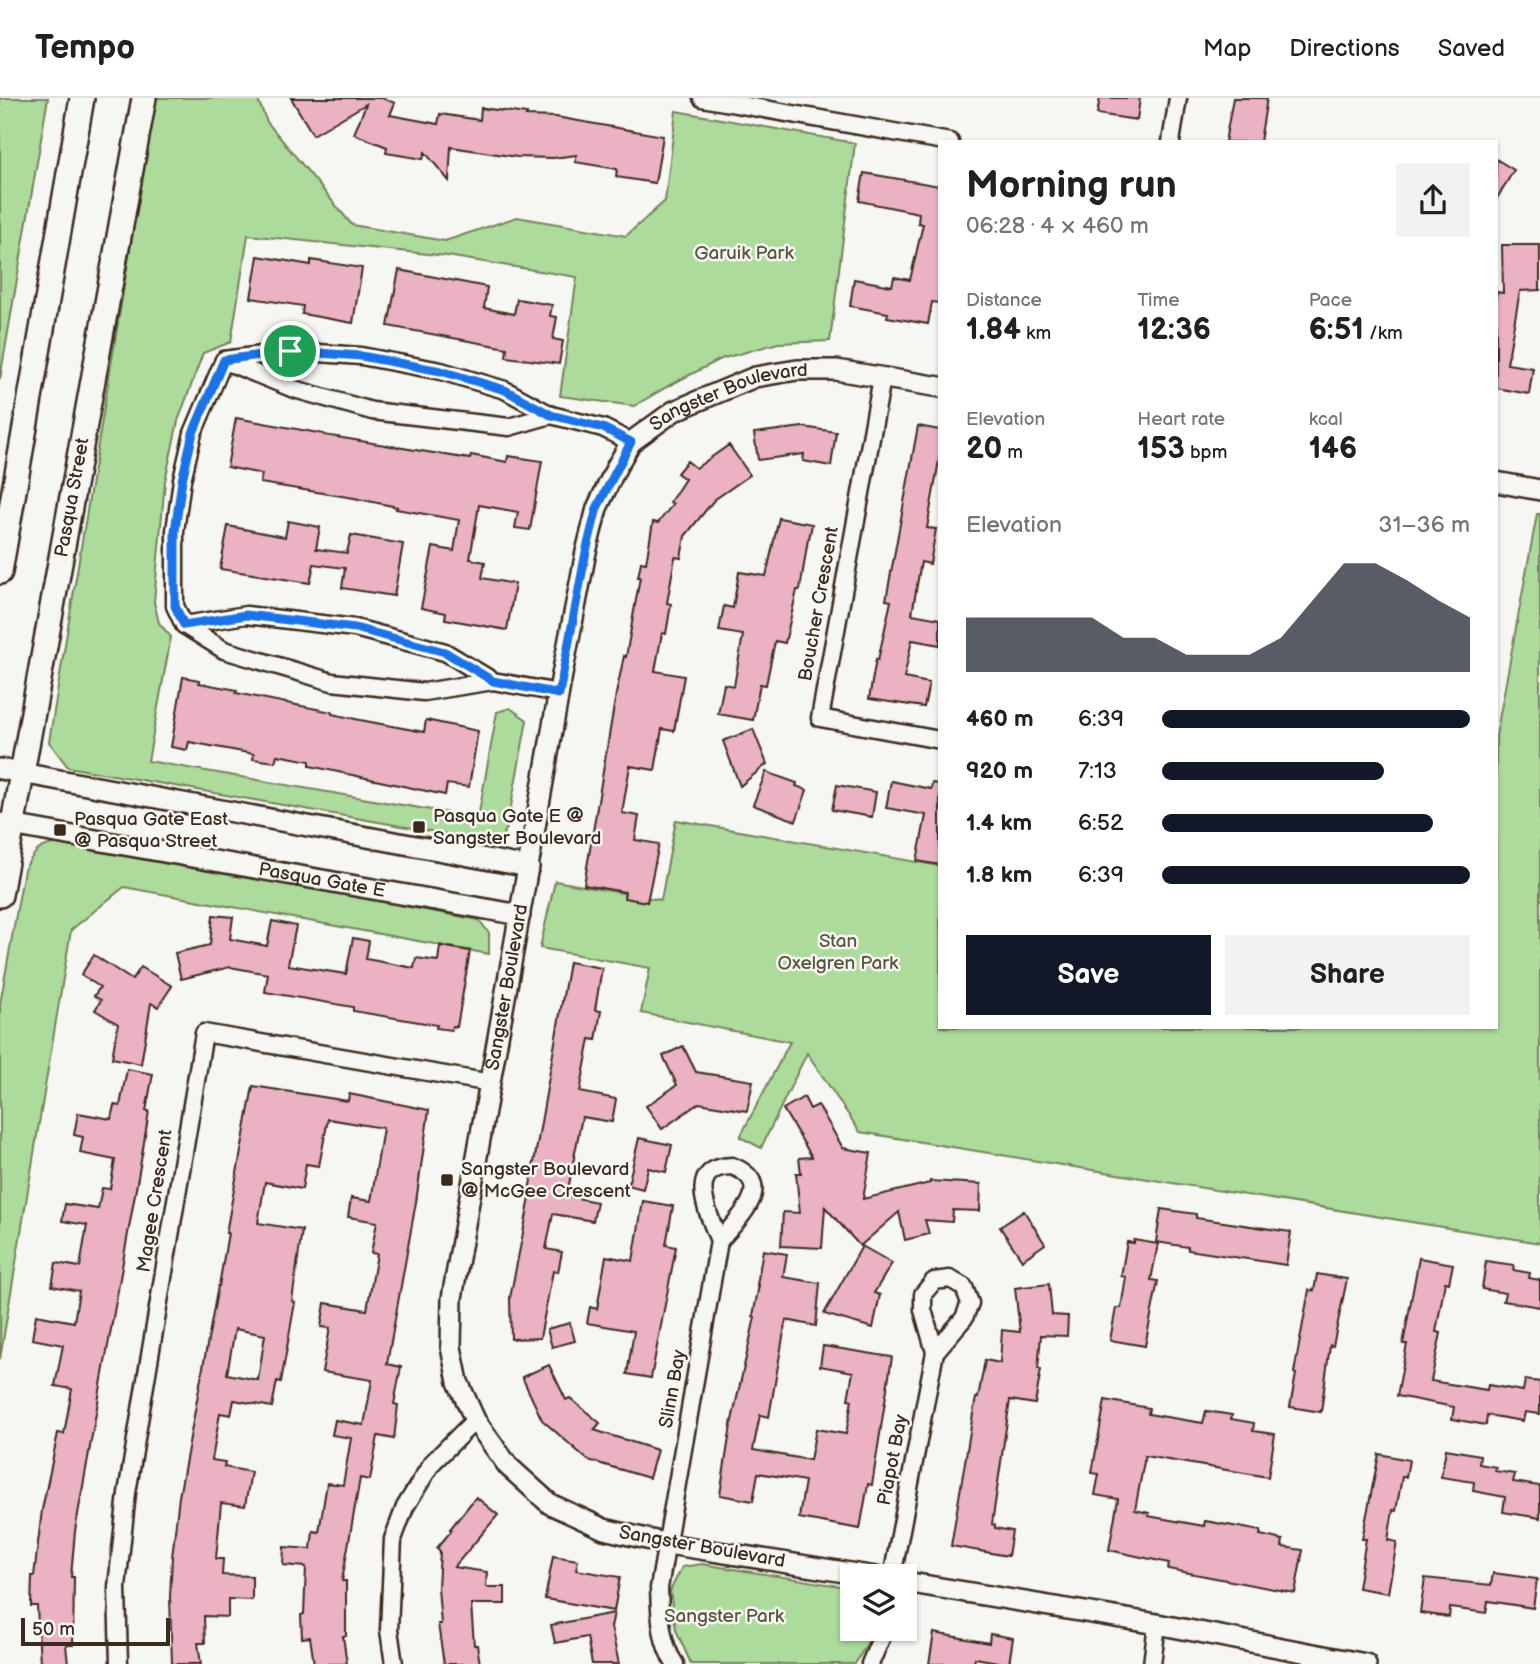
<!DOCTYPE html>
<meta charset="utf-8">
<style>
:root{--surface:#fff;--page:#f2f2f2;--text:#202124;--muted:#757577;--line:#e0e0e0;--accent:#111827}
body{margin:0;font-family:"Balsamiq Sans",sans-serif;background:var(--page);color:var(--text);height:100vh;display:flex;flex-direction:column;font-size:26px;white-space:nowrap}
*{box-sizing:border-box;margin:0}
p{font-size:23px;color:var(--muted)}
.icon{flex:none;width:38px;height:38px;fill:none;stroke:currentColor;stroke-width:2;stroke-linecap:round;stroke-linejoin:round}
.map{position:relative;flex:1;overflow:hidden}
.side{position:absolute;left:938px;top:42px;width:560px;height:889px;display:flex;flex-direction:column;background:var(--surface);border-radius:0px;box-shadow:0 2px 5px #0004}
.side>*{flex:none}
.tools{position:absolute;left:840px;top:1466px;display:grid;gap:14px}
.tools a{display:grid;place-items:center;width:77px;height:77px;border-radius:0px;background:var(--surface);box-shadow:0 2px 5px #0004;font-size:35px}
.scale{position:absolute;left:21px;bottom:18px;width:149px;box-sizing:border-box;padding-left:7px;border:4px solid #3b2a1e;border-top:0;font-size:19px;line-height:24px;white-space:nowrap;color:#3b2a1e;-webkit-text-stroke:5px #f6f6f2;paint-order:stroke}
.pin{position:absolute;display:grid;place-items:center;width:60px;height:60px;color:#fff;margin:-30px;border:4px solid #fff;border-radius:50%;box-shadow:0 2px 7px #0007}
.round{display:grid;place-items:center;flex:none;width:74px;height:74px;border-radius:0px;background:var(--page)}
.head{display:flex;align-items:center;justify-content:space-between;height:119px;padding:0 28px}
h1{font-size:38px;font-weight:600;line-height:52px}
.stats{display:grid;grid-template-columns:repeat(3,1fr);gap:10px;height:119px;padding:7px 28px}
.stats div{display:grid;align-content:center}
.stats b{font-size:30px;font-weight:600}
.stats small{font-size:19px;font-weight:400}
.stats p{font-size:19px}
.chart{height:196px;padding:14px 28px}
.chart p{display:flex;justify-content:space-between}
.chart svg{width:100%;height:126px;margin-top:7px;fill:var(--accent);opacity:.7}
.action{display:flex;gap:14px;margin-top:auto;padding:14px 28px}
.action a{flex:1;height:80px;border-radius:0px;background:var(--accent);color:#fff;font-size:28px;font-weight:600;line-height:80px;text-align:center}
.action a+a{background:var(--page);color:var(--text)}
ul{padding:0 28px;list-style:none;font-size:23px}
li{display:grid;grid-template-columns:112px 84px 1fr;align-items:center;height:52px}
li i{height:18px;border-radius:9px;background:var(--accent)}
header{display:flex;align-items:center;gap:42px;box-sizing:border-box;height:98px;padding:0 35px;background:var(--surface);border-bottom:2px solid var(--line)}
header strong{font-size:33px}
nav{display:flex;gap:38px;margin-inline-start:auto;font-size:24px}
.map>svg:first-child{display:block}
.green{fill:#addb9b;stroke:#74825c;stroke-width:2}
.building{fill:#ebb2c3;stroke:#3b2a1e;stroke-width:2;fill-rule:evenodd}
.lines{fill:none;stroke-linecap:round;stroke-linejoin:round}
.minor-casing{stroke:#3b2a1e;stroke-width:21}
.tertiary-casing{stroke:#3b2a1e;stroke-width:24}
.secondary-casing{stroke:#3b2a1e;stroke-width:28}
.minor{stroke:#f6f6f2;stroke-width:16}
.tertiary{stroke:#f6f6f2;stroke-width:19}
.secondary{stroke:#f6f6f2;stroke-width:23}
.route-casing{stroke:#fff;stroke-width:14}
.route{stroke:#1a73e8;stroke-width:9}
.poi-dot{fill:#3b2a1e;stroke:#f6f6f2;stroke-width:2.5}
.labels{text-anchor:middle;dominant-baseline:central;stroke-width:5;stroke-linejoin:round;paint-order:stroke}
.park-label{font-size:19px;fill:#58563d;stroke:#f6f6f2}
.street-label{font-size:19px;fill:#3b2a1e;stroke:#f6f6f2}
.poi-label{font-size:19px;fill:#3b2a1e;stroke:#f6f6f2;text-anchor:start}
</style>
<header>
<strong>Tempo</strong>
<nav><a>Map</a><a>Directions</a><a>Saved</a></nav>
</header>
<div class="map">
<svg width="1540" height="1566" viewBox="0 0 1540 1566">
<rect width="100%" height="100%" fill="#f6f6f2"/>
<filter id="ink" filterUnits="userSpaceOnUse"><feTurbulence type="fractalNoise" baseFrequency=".0143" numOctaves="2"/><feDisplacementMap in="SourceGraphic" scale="14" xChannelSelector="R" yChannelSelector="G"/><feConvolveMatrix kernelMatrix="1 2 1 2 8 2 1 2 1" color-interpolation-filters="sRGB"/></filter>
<g filter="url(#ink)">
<g class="green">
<path d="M0 0H48L0 281Z"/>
<path d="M155 0H257L267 24 352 127 445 143 517 119 626 138 665 103 676 13 855 45 830 243 778 245 721 261 670 287 634 308 560 298 577 179 447 158 248 137 231 244 203 255 178 323 165 383 154 504 159 525 171 539 148 663 478 720 497 614 510 610 527 622 507 730 501 740 480 742 68 669 49 644Z"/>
<path d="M1537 416H1540V1145L860 1034 807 955 761 1050 740 1039 790 944 641 915 650 870 540 850 555 783 661 802 676 722 940 768V929H1496V638Z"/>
<path d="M62 745 479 822 489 835V856L124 789 71 832 0 1261V906L24 772C35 752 39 747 62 745Z"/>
<path d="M702 1466 852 1490V1531H874L873 1535 855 1566H691L676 1532 670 1493 682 1469Z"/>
</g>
<g class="building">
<path d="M291 0H382L395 5 390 17 438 26 440 16 480 22 481 10 527 16 526 18 556 19 663 38 655 85 616 79 617 71 575 64 577 57 553 60 517 59 451 49 449 83 425 54 423 61 386 55 387 49 354 36 366 6 313 37Z"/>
<path d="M1100 0H1140L1137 22 1097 16Z"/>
<path d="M1233 0H1267L1260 44H1225Z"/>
<path d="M1496 61 1514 72 1496 102Z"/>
<path d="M864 75 940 88V205L932 204 928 226 887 219 888 215 850 208 854 181 892 188 894 179 910 182 923 126 918 125 919 115 859 103Z"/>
<path d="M1502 147H1540V192L1520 193 1507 266 1533 270 1529 296 1496 290V194L1503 195Z"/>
<path d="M258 158 311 167V162L362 170 353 225 302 216 303 208 251 200Z"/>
<path d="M399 172 487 189 484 210 514 216 517 201 552 207 550 218 557 219 553 241 563 243 559 266 506 259 507 250 388 228Z"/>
<path d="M236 320 324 336V337L470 361 471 357 507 364 508 358 542 363 530 432 515 430 518 414 479 407 470 461 485 464 482 480 515 486 507 532 445 521 446 515 421 510 433 449 454 453 459 422 396 411 397 409 354 400 260 385 262 376 227 369Z"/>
<path d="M918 328 940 332V357L927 430 936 431 930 466 921 464 912 516 940 521V547L912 542 904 580 929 585 924 609 869 601 876 561 878 562 891 503 886 502Z"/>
<path d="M803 329 836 334 831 368 803 363 804 356 758 362 754 335Z"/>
<path d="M729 347 750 377 714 402 685 438 681 460 675 459 667 505 671 506 666 536 662 535 655 573 684 578 674 633 662 631 655 672 630 668 622 715 639 718 635 742 659 746 647 804 624 800 625 794 584 787 616 596 624 558 626 559 640 479H638L641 464 646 465 653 424 658 425 673 406 670 404 685 381 677 375 687 363 696 370Z"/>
<path d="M779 420 812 426 809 441H808L800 492H797L785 545 775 543 766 587 760 586 753 622 718 616 724 586 734 588 743 537 719 533 724 508 733 510 739 474 766 478Z"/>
<path d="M288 423 320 429 316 451 347 455 351 437 403 446 394 498 342 490 345 470 314 466 310 485 220 471 228 428 285 439Z"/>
<path d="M183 579 199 582V585L237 592 236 595 332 614V616L360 622 424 634 426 622 478 633 469 689 447 686 445 697 310 668V663L277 657 275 664 253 661 254 656 189 644 187 652 171 649Z"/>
<path d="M753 631 767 666 740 688 723 643Z"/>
<path d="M766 674 797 685 796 688 807 692 796 723 753 707Z"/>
<path d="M891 683 931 691 932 685 940 686V767L917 763 926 717 886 710Z"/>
<path d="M837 687 876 694 872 719 832 712Z"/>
<path d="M213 817 233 819 230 841 267 848 272 823 296 828 288 867 346 876 353 840 369 843 366 861 414 870 416 860 438 863 440 848 470 853 457 929 452 928 451 932 436 930 437 927 353 913V909L265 894 268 876 230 869 181 881 175 855 210 847Z"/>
<path d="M94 857 132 882 141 869 172 888 158 909 151 905 141 966 112 960 118 926 95 912 101 902 94 898 100 889 81 877Z"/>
<path d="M569 864 602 870 595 912 601 913 596 942 590 941 580 994 616 1001 612 1024 582 1019 573 1065 567 1098 597 1104 593 1123 553 1116 546 1151 562 1154 558 1174 553 1173 540 1240 511 1241 510 1200 530 1100 528 1099Z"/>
<path d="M683 948 696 974 753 983 747 1013 699 1005 662 1031 646 1008 677 987 663 958Z"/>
<path d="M127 971 153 976 146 1013H149L142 1057 75 1433 71 1479H74L73 1547H66L68 1566H40L37 1508H31L32 1478H34L42 1412 58 1335 64 1336 72 1291 55 1288 63 1247 32 1241 36 1217 74 1224 79 1193 52 1188 56 1165 80 1169 87 1127 62 1123 65 1106 98 1111 102 1090 110 1091 115 1062 80 1055 83 1039 74 1037 78 1015 111 1021 114 1007 120 1008Z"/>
<path d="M253 988 348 1003 349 996 429 1012 416 1104 387 1266 401 1269 394 1306 398 1307 394 1341 378 1338 370 1382 360 1380 342 1483H346V1538H343L347 1566H314L310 1539 302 1540 301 1517 304 1516 306 1469 283 1467 284 1449 311 1451 313 1433 319 1434 327 1385 343 1387 351 1340 332 1337 335 1322 364 1327 372 1282 322 1274 330 1230 321 1229 325 1205 367 1212 377 1156 371 1155 377 1124 348 1119 351 1100 371 1103 383 1030 328 1021 319 1068 306 1066 302 1091 265 1084 258 1125 302 1132 292 1203 295 1204 281 1284 277 1283 272 1309 234 1302 231 1317 220 1315 212 1362 225 1364 224 1369 251 1374 245 1408 221 1405 216 1461H223L222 1477 252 1478V1502L228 1501V1519L204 1518 205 1545H198L201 1566H172L170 1499 172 1459 179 1399 218 1188H219L228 1135H226ZM235 1231 265 1237 258 1282 227 1276Z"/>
<path d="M804 999 810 1011 818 1007 843 1050 871 1055 863 1101 930 1085V1083L981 1086 980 1113 953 1112 952 1124 925 1122 929 1136 905 1142 899 1114 860 1148 825 1109 822 1150 781 1148 783 1114 800 1115 796 1075H801L799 1060 812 1059 783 1011Z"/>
<path d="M639 1040 672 1047 666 1074 648 1070 643 1091 628 1087Z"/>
<path d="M643 1103 673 1108 666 1147 676 1149 651 1280 627 1276 634 1233 587 1225 590 1209 597 1211 606 1158 633 1163Z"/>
<path d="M1161 1111 1196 1116V1120L1291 1134 1286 1167 1188 1152V1149L1156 1144Z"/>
<path d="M1024 1113 1045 1146 1022 1162 1000 1129Z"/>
<path d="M1134 1142 1158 1146 1151 1182 1158 1183 1145 1248 1110 1242 1116 1210H1121L1126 1179 1121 1178 1127 1144 1134 1145Z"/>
<path d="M862 1148 892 1165 874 1195 880 1197 873 1230 824 1216Z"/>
<path d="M763 1152 787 1156 783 1179 820 1185 816 1228 786 1222 769 1319 760 1317 753 1352 810 1362 816 1331 846 1336 852 1302 848 1301 853 1274 820 1268 823 1248 892 1259 872 1387 868 1386 860 1431 799 1420 805 1383 758 1375 753 1403 720 1397 731 1327 755 1219 753 1218 759 1187H757Z"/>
<path d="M1419 1160 1453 1166 1449 1185 1445 1184 1436 1234 1441 1235 1431 1283 1487 1292 1488 1287 1523 1293 1525 1282 1540 1284V1316L1525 1314 1523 1323 1487 1317 1486 1327 1452 1321 1454 1309 1397 1298 1407 1246H1403Z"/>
<path d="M1486 1163 1514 1167 1513 1172 1530 1175 1529 1180 1540 1182V1209L1503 1203 1505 1195 1482 1191Z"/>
<path d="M1317 1176 1347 1181 1333 1248 1330 1247 1321 1314 1290 1309 1296 1276 1294 1275 1309 1192 1314 1193Z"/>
<path d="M1049 1186 1052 1217 1068 1218 1067 1238 1041 1237 1038 1271H1041L1035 1306 1010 1302 992 1426 995 1427V1430L1012 1433 1008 1458 951 1448 974 1310 976 1300H978L985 1262 1000 1265 1002 1232 1020 1234 1015 1190Z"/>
<path d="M570 1225 575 1243 552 1249 547 1231Z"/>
<path d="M549 1267 566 1302 570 1300 600 1325 594 1332 657 1352 649 1380 588 1362 542 1322 522 1279Z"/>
<path d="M1105 1302 1149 1310 1148 1316 1203 1325 1206 1313 1232 1317 1231 1321 1254 1325 1253 1333 1275 1336 1268 1379 1145 1358 1135 1412 1149 1415 1148 1418 1204 1428 1205 1423 1261 1433 1260 1437 1283 1442 1282 1449 1303 1452 1295 1495 1168 1471 1169 1465 1109 1452 1118 1401 1095 1397 1099 1376 1092 1375Z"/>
<path d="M1446 1351 1480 1357 1479 1366 1496 1369 1495 1373 1515 1376 1513 1384 1540 1388V1420L1503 1414 1505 1399 1473 1393 1474 1384 1441 1379Z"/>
<path d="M1379 1356 1409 1362 1406 1379H1402L1396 1413 1393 1412 1388 1442 1397 1444 1388 1495 1358 1490 1366 1441H1362Z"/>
<path d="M476 1399 498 1417 454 1469 487 1474 486 1489H505V1506H471L474 1547H477L480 1566H444L438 1526H441L438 1490 440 1453 437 1450 452 1432 450 1431Z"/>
<path d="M553 1458 578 1462 576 1472 620 1479 614 1513 545 1501Z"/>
<path d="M1493 1475 1537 1481 1533 1510 1488 1503 1486 1515 1450 1510 1449 1519 1420 1515 1425 1480 1491 1487Z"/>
<path d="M614 1515 611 1529 619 1566H592L587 1539 555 1545 551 1527Z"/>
<path d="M934 1535 989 1545 990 1536 1013 1540 1009 1566 975 1560 974 1566H929Z"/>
</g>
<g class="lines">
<defs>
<g id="minor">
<path d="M702 0 950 44"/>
<path d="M1171 44 1178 0"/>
<path d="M224 262 193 335 182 382 175 433V508L184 527 224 552 332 584 424 594 493 583"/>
<path d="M224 262 290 253 361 258 441 273 505 292 551 317 603 330 631 344"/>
<path d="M225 263 294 291 372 313 509 329 551 317"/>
<path d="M882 280 820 620 940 642"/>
<path d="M184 527 246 517 355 530 445 554 493 583 559 595"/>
<path d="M892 1479 935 1254 923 1212V1196L934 1183 950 1181 964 1189 970 1205 964 1220 935 1254"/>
<path d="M119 1566 117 1489 127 1395 204 935 491 985"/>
<path d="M394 1566 389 1532 393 1441 405 1409 432 1365 475 1322"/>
<path d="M675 1566C660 1544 660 1516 659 1490L719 1143C710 1118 683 1069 732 1068 779 1086 737 1122 719 1143"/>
<path d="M870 1566 885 1531"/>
<path d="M1152 1566 1157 1526"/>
</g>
<g id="tertiary">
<path d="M1496 384 1540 392"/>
<path d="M0 671 529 769"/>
<path id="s1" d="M0 725 520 817"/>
<path id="s2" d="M876 1479 668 1446 604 1431 550 1406 508 1368 475 1322 458 1284 451 1249 452 1200 561 582 586 454 597 410 617 368 631 344 674 313 755 279 797 272H836L940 289"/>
<path d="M905 1484 1157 1526 1366 1566"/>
</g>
<g id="secondary">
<path d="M0 474 82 0"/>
<path id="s3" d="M0 797 144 0"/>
</g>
</defs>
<use href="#minor" class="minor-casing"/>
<use href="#tertiary" class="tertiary-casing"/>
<use href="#secondary" class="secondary-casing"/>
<use href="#minor" class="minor"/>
<use href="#tertiary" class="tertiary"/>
<use href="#secondary" class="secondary"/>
</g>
</g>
<g class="lines" filter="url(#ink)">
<defs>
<path id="route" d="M290 253 361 258 441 273 505 292 551 317 603 330 631 344 597 410 586 454 559 596 493 583 445 554 355 530 246 517 184 527 175 508V433L182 382 193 335 224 262Z"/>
</defs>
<use href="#route" class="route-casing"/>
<use href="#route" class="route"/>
</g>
<g class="poi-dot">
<rect x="412" y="722" width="14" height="14" rx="3.5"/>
<rect x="53" y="725" width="14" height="14" rx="3.5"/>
<rect x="440" y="1075" width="14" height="14" rx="3.5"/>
</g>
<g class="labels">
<g class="park-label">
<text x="744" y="155">Garuik Park</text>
<text x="838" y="843">Stan<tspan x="838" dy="22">Oxelgren Park</tspan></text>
<text x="724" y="1518">Sangster Park</text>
</g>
<g class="street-label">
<text stroke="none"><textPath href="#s2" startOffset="1563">Sangster Boulevard</textPath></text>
<text stroke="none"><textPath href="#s3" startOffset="404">Pasqua Street</textPath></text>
<text transform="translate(819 506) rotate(-80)">Boucher Crescent</text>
<text stroke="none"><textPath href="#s1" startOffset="327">Pasqua Gate E</textPath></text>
<text stroke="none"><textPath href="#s2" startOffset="891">Sangster Boulevard</textPath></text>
<text transform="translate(155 1103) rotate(-81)">Magee Crescent</text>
<text transform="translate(673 1291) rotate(-80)">Slinn Bay</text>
<text transform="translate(893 1362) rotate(-79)">Piapot Bay</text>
<text transform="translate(702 1449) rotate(10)">Sangster Boulevard</text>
</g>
<g class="poi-label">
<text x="433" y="718">Pasqua Gate E @<tspan x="433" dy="22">Sangster Boulevard</tspan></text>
<text x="74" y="721">Pasqua Gate East<tspan x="74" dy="22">@ Pasqua Street</tspan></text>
<text x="461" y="1071">Sangster Boulevard<tspan x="461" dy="22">@ McGee Crescent</tspan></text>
</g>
</g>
</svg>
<div class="tools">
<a><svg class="icon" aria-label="layers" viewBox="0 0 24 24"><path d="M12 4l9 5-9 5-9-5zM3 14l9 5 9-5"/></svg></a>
</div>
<div class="scale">50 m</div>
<div class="pin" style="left:290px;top:253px;background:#1e9e55"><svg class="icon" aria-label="arrive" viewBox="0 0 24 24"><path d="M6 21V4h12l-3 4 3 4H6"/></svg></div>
<section class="side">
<div class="head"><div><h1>Morning run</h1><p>06:28 · 4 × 460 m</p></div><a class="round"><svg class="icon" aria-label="share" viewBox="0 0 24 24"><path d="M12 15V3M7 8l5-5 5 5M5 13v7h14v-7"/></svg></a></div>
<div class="stats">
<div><p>Distance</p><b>1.84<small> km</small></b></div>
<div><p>Time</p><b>12:36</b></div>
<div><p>Pace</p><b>6:51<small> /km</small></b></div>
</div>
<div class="stats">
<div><p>Elevation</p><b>20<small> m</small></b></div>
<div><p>Heart rate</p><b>153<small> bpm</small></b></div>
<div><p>kcal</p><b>146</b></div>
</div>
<div class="chart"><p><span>Elevation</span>31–36 m</p>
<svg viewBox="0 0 160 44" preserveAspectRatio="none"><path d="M0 44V25L10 25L20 25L30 25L40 25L50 32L60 32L70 38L80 38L90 38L100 32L110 19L120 6L130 6L140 12L150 19L160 25V44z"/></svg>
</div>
<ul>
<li><b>460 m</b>6:39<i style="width:100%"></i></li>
<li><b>920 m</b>7:13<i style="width:72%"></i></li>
<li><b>1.4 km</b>6:52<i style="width:88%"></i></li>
<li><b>1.8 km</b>6:39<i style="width:100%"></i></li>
</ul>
<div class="action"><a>Save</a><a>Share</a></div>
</section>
</div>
